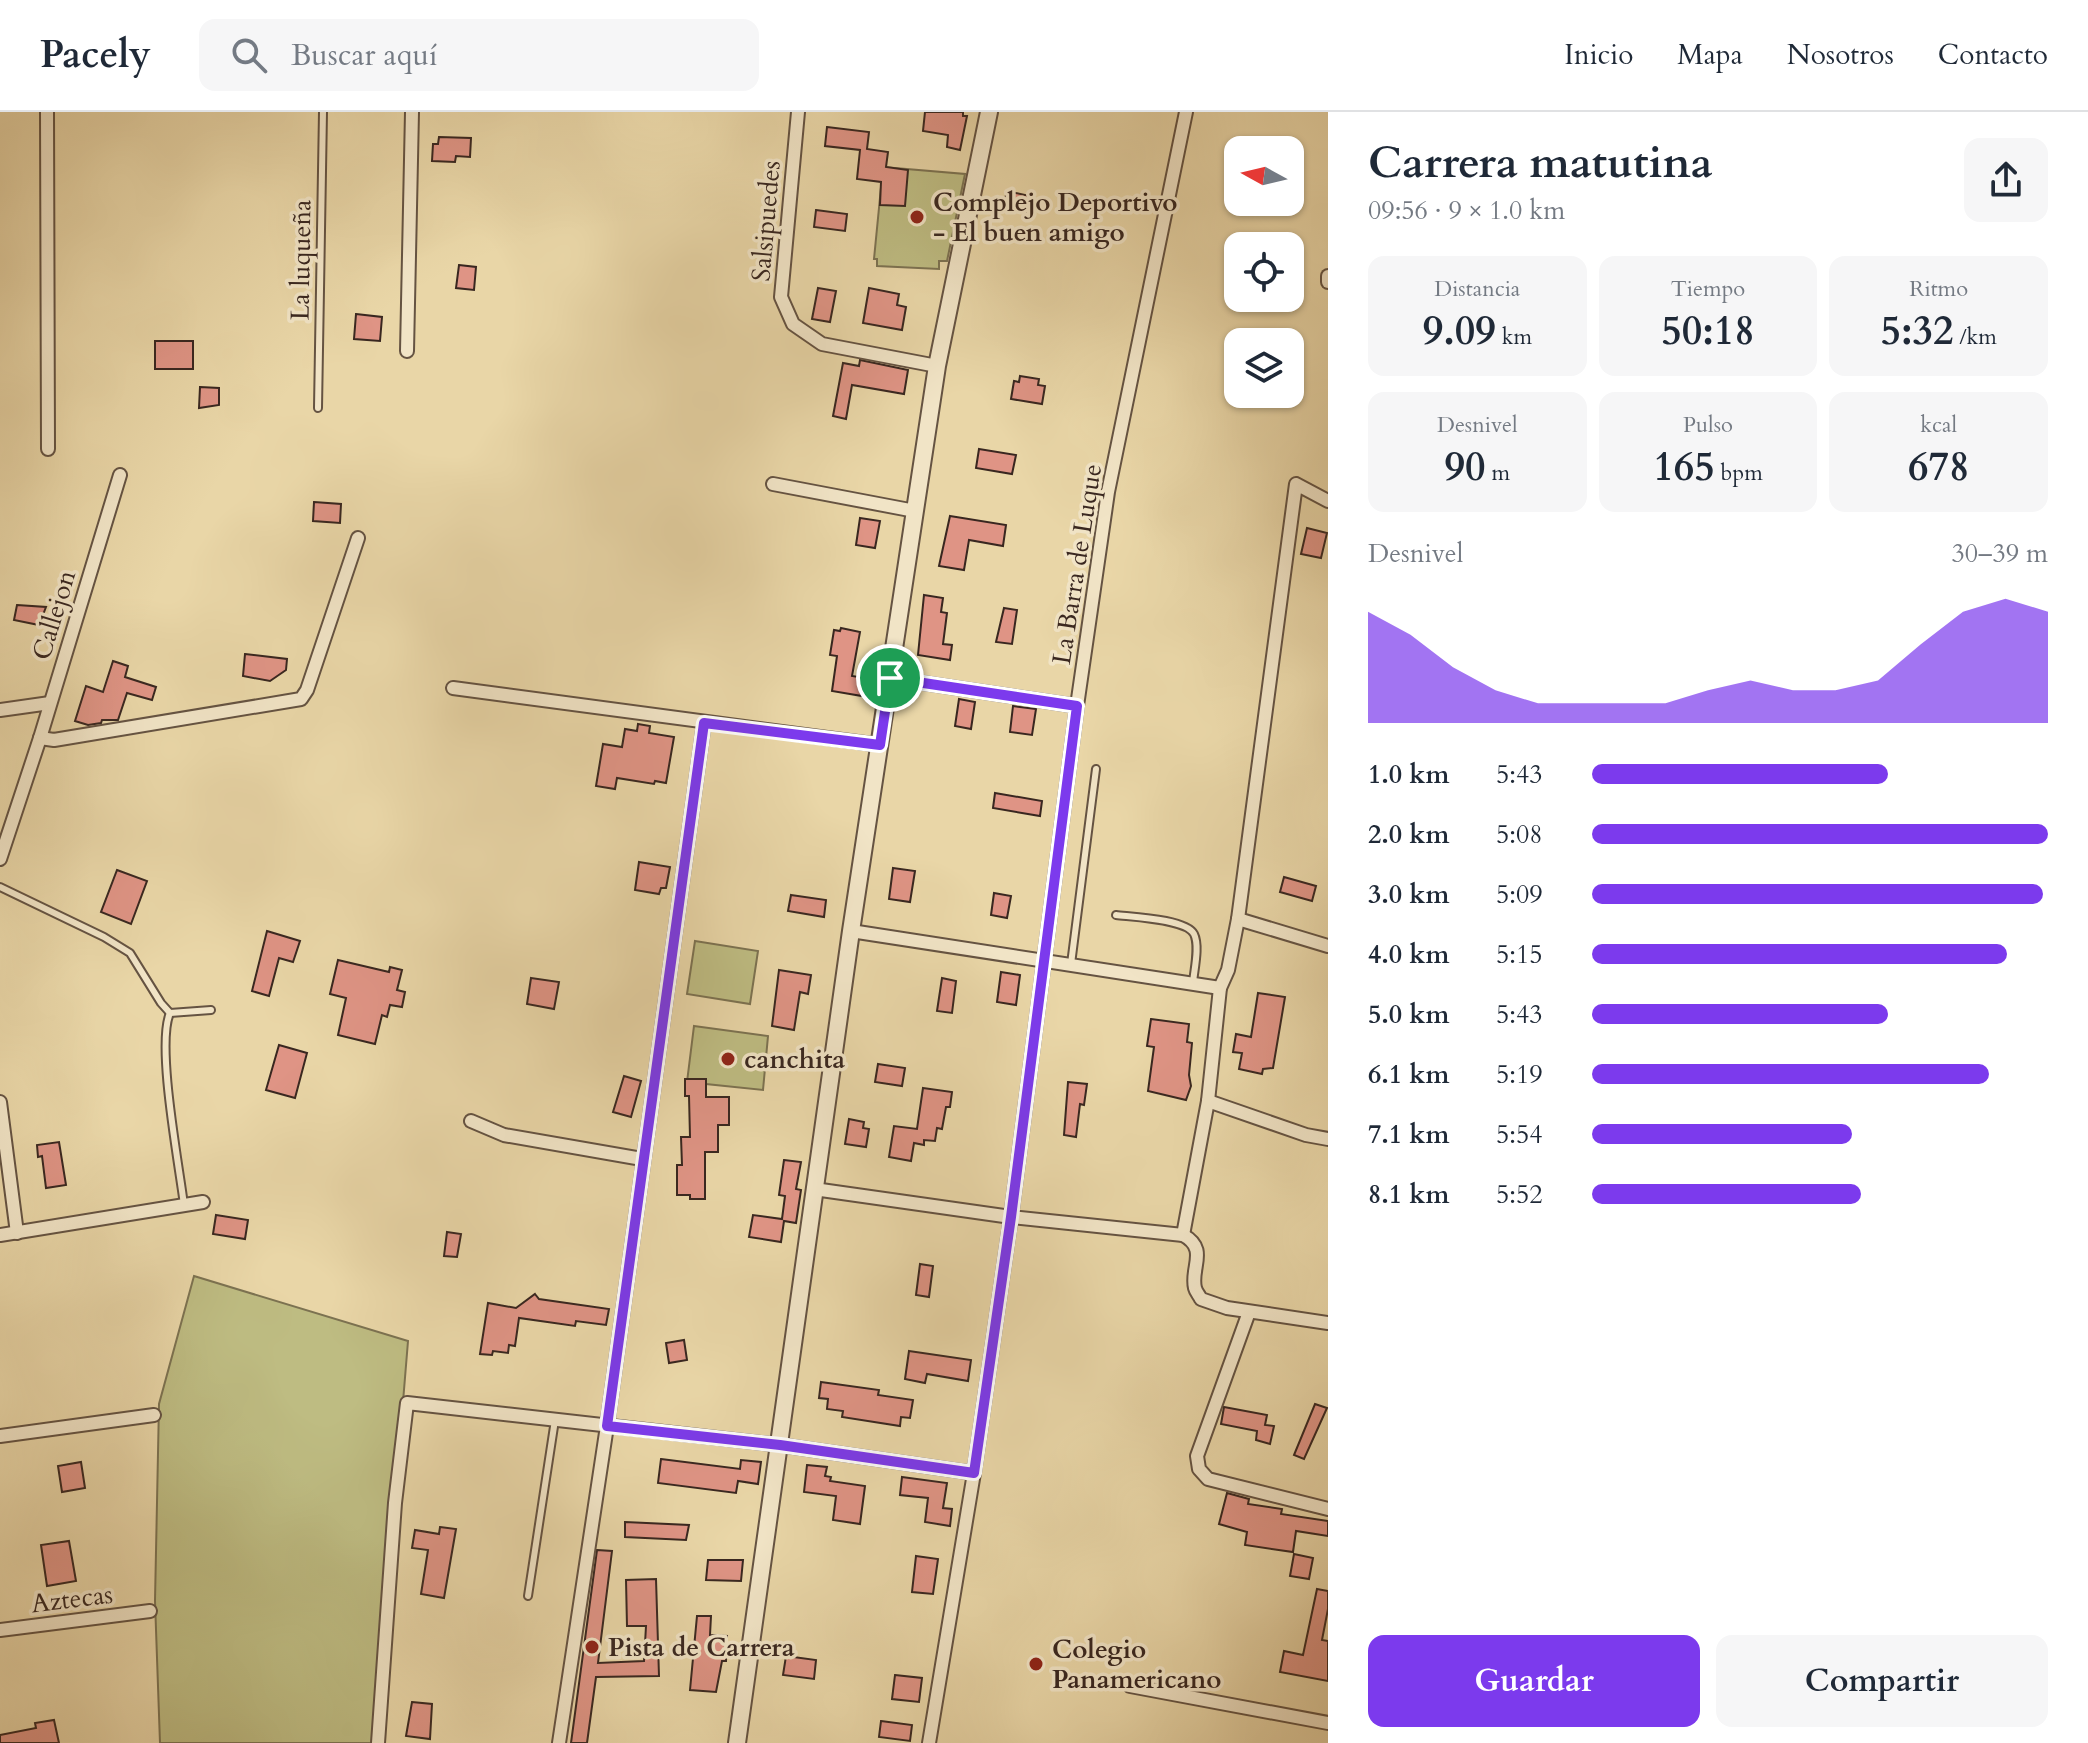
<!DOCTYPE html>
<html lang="es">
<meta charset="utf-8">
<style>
:root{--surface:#fff;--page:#f6f6f7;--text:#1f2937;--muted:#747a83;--line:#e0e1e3;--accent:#7c3aed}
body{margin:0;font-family:Cardo,serif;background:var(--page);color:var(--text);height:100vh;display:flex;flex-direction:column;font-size:30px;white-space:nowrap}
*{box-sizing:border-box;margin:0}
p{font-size:26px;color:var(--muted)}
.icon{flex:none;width:44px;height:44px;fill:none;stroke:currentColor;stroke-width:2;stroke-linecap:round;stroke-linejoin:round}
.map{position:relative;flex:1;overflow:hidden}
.drawer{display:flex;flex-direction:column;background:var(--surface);width:760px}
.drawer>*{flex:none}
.needle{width:52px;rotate:278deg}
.controls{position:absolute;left:1224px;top:24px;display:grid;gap:16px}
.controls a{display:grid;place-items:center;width:80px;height:80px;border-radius:16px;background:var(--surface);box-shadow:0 2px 6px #0004;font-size:40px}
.pin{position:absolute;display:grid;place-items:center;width:68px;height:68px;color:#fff;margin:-34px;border:4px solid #fff;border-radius:50%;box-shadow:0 2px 8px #0007}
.round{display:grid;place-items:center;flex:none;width:84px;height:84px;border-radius:16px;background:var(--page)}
.overview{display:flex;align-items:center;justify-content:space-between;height:136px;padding:0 40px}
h1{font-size:44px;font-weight:800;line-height:60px}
.figures{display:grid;grid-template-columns:repeat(3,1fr);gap:12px;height:136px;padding:8px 40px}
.figures div{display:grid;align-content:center;border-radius:16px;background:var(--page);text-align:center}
.figures b{font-size:40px;font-weight:800}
.figures small{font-size:22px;font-weight:400}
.figures p{font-size:22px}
.chart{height:224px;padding:16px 40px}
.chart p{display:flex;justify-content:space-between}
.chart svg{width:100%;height:144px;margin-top:8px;fill:var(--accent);opacity:.7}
.action{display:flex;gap:16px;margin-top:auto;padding:16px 40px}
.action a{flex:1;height:92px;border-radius:16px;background:var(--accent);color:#fff;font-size:32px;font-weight:800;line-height:92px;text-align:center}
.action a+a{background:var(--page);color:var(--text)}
ul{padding:0 40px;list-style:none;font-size:26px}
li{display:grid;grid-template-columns:128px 96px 1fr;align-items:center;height:60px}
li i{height:20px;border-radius:10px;background:var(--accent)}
header{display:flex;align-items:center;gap:48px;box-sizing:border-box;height:112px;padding:0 40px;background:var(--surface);border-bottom:2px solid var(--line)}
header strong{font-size:38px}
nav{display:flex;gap:44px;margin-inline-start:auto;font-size:28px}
.search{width:560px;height:72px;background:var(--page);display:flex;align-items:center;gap:20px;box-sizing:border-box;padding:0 28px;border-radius:16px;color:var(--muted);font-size:30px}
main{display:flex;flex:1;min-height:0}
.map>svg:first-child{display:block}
.green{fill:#bebc82;stroke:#7c7251;stroke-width:2}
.building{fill:#df9485;stroke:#392720;stroke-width:2}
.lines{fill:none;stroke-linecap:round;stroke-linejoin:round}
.service-casing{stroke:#655342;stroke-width:10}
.minor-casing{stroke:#655342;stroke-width:16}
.tertiary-casing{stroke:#655342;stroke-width:20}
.service{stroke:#f1e4c6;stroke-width:6}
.minor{stroke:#f1e4c6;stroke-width:12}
.tertiary{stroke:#f1e4c6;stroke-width:16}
.route-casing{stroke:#fff;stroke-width:16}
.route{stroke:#7c3aed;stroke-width:10}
.poi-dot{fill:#8f2418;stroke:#f1e4c6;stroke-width:3}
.labels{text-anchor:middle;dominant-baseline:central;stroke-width:7;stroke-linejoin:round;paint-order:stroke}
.poi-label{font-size:26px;font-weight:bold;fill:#392720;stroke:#f1e4c6;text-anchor:start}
.street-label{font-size:26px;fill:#392720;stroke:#f1e4c6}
</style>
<header>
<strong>Pacely</strong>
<div class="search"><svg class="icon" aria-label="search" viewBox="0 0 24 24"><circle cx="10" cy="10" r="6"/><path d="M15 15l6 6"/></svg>Buscar aquí</div>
<nav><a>Inicio</a><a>Mapa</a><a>Nosotros</a><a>Contacto</a></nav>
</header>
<main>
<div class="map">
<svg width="1328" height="1631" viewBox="0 0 1328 1631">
<rect width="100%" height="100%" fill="#e9d6a7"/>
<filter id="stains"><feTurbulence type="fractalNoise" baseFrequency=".0025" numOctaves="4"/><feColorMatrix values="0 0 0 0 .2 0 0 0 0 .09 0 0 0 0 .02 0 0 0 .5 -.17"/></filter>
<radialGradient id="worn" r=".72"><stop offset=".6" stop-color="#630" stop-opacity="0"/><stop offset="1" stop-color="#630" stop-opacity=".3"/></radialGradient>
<g class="green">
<path d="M883 55 965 62 947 149H939V157L877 154V147H874Z"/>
<path d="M695 829 758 839 750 892 687 882Z"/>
<path d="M694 914 768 924 763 978 687 970Z"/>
<path d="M194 1164 408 1229 375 1631H160L155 1489 159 1292Z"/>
</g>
<g class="building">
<path d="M925 0H963V4H967L960 38 947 35 948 23 923 19Z"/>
<path d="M827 15 869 20 867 37 888 40 886 55 908 58 905 94 880 93 881 70 857 67 860 38 825 34Z"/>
<path d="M439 25 471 26 470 45 456 44 455 50 432 49 433 32H438Z"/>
<path d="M1007 79 1034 85 1030 102 1003 95Z"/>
<path d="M816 98 847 102 845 119 814 115Z"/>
<path d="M459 153 476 155 474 178 456 176Z"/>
<path d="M818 176 836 179 830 210 812 207Z"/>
<path d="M869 176 899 182 897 193 906 195 902 218 863 211Z"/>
<path d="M356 202 382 205 380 229 354 227Z"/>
<rect x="155" y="229" width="38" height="28"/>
<path d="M860 248 908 258 904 282 852 273 846 307 833 304 843 251 859 254Z"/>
<path d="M1020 264 1039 267 1038 273 1045 274 1042 292 1011 287 1014 269 1019 270Z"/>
<path d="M200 275 219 276V293L199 296Z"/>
<path d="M979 337 1016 343 1012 362 976 356Z"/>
<path d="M314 390 341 392 340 411 313 409Z"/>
<path d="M950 404 1006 413 1003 434 969 428 964 458 939 454Z"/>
<path d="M860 406 880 409 875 436 856 433Z"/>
<path d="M1307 416 1327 421 1321 446 1301 442Z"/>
<path d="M924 483 943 486 941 500 947 501 943 532 952 533 950 548 918 543Z"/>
<path d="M17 493 46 495 39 513 14 508Z"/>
<path d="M1004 496 1017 498 1012 532 996 530Z"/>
<path d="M841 516 860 520 852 564 865 566 862 584 832 579 837 544 830 543 834 518 840 519Z"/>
<path d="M245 542 287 547 286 558 270 569 243 564Z"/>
<path d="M113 549 128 554 125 565 156 575 152 588 127 581 118 608H102L101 611 88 613 75 609 86 574 103 580Z"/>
<path d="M959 587 975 590 971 617 955 614Z"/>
<path d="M1013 594 1036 597 1032 623 1010 620Z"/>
<path d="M638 612 650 614 649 621 674 625 666 671 655 669 654 672 617 666 615 677 596 674 603 632 622 635 625 617 637 619Z"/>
<path d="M995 681 1042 689 1040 704 993 696Z"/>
<path d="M639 750 670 755 666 776H661L659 782 635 778Z"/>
<path d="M893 756 915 759 910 790 889 787Z"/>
<path d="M117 758 147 769 131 812 101 800Z"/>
<path d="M1284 765 1316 774 1312 789 1280 780Z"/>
<path d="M994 781 1011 784 1007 806 991 803Z"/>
<path d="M791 783 826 788 824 805 788 799Z"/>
<path d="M267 819 300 829 293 850 279 846 269 884 252 879Z"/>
<path d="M338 848 389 860 390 855 402 858 397 878 405 880 402 895 390 893 387 905 382 903 375 932 338 923 346 886 330 882Z"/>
<path d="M779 858 811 863 808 882 800 880 794 918 772 914Z"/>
<path d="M1001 860 1020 863 1016 893 997 890Z"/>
<path d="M531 866 559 870 554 897 527 892Z"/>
<path d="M942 866 956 869 952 901 937 899Z"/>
<path d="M1258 881 1285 885 1273 956 1263 957 1262 962 1239 957 1242 941 1233 940 1236 922 1251 925Z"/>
<path d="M1151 907 1189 912 1187 930 1192 931 1189 963 1191 974 1186 988 1148 979 1154 935 1147 934Z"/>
<path d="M279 933 307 941 295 986 266 978Z"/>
<path d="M878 952 905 956 902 974 875 970Z"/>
<path d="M624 964 641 969 631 1005 613 1000Z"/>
<path d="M685 967H706V985H729V1013H718V1040H705V1087H690V1083H677V1053H682L681 1025H690L689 984H685Z"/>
<path d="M1068 970 1087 972 1084 993 1080 992 1076 1025 1064 1023Z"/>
<path d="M923 976 952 980 950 995H946L942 1017 937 1016 935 1029 924 1028V1033L914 1031 911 1049 889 1045 894 1014 917 1017Z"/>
<path d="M849 1007 864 1010 863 1016 869 1017 866 1035 845 1032Z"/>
<path d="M59 1030 66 1073 46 1076 42 1044 38 1045 37 1033Z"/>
<path d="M784 1048 801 1050 796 1077 801 1078 796 1111 784 1109 781 1130 749 1125 753 1103 782 1107 785 1084 779 1083Z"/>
<path d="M216 1103 248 1108 245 1127 213 1122Z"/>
<path d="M447 1120 461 1122 457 1145 444 1144Z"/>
<path d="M920 1152 933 1154 929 1185 916 1183Z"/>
<path d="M535 1182 539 1187 609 1197 606 1213 576 1209 575 1214 519 1206 515 1234 509 1233 508 1241 493 1239 492 1243 480 1242 488 1191 516 1196Z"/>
<path d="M684 1228 687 1248 669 1251 666 1231Z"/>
<path d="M909 1239 971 1248 968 1269 927 1262 925 1271 905 1267Z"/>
<path d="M821 1270 879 1278 878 1283 913 1288 910 1306 901 1305 900 1314 842 1305 843 1299 827 1297 828 1287 819 1286Z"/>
<path d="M1315 1292 1327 1296 1304 1347 1294 1343Z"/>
<path d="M1224 1295 1267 1303 1265 1313 1274 1314 1270 1332 1256 1328 1257 1319 1221 1312Z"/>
<path d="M661 1347 740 1357 741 1348 761 1350 758 1372 738 1369 736 1381 658 1371Z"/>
<path d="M81 1350 85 1376 62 1380 58 1354Z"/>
<path d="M807 1353 827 1355 825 1364 831 1365 830 1369 865 1374 860 1412 833 1408 836 1384 804 1380Z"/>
<path d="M902 1365 947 1371 943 1396 952 1397 950 1414 925 1410 928 1386 900 1383Z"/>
<path d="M1227 1381 1249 1387 1248 1392 1282 1397 1281 1402 1328 1409V1424L1296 1419 1293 1440 1245 1433 1247 1420 1219 1412Z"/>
<path d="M625 1410 689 1413 686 1428 625 1425Z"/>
<path d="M440 1415 456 1417 444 1486 421 1482 428 1438 412 1436 415 1418 439 1422Z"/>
<path d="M69 1429 76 1469 47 1474 41 1433Z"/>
<path d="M597 1438 612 1439 598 1551 644 1549 646 1514H627L626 1468 656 1467 659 1564 596 1565 587 1631H571Z"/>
<path d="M1294 1442 1313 1446 1309 1467 1290 1464Z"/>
<path d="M916 1444 938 1447 933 1482 912 1480Z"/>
<path d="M708 1448H743L741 1469 706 1468Z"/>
<path d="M1317 1477 1328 1479V1497L1322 1528 1328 1529V1569L1280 1560 1284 1539 1303 1543Z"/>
<path d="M697 1504H711L710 1523 727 1524 726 1549H722L716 1580 690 1578Z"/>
<path d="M786 1544 816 1548 814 1567 783 1563Z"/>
<path d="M895 1563 922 1566 919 1590 892 1587Z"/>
<path d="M412 1590 432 1592 430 1627 406 1624Z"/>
<path d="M54 1608 59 1631H0V1623L36 1616 35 1611Z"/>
<path d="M881 1609 912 1613 910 1629 879 1625Z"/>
</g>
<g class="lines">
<defs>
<g id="service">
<path d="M318 296 323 0"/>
<path d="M0 775 104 825 130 841 161 891 170 901"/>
<path d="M1116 803C1133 805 1186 807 1194 822 1200 834 1194 858 1193 871"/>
<path d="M1071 852 1096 657"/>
<path d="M170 901C156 933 179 1052 184 1093"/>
<path d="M170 901 211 898"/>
<path d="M528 1484 555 1308"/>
</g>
<g id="minor">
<path d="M47 0 48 337"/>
<path d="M798 0 781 185 793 212 822 232 937 254"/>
<path d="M1328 164V170"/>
<path d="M407 239 412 0"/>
<path d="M773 372 915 399"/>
<path d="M890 566 1077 594"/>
<path d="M453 576 880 633"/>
<path d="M0 598 50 591"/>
<path d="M40 626 54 628 301 587 307 578 358 426"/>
<path d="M0 747 40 626 120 363"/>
<path d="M1238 807 1328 834"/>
<path d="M851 819 1220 876"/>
<path d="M1208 989 1306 1023 1328 1027"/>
<path d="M0 990 17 1121"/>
<path d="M471 1009 504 1023 642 1047"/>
<path d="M814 1077 1011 1105 1183 1123C1209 1137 1190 1156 1195 1176 1196 1180 1199 1183 1201 1187L1227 1196 1328 1211"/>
<path d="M0 1123 203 1090"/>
<path d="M1183 1123 1208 989 1220 876 1228 858 1238 807 1296 372 1328 389"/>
<path d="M1249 1200 1197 1344 1199 1357 1208 1367 1328 1397"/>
<path d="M0 1324 154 1303"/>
<path d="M0 1518 150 1499"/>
<path d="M1130 1574 1328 1611"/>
<path d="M378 1631 395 1391 407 1291 780 1333 974 1361"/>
<path d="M559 1631 607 1314 704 611"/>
<path d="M929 1631 974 1361 1011 1105 1077 594 1108 380 1186 0"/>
</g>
<path id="tertiary" d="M737 1631 851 819 937 254 989 0"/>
</defs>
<use href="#service" class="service-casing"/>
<use href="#minor" class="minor-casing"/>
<use href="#tertiary" class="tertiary-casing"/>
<use href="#service" class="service"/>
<use href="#minor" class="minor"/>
<use href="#tertiary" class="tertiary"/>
</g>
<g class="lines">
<defs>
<path id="route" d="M890 566 1077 594 1011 1105 974 1361 780 1333 607 1314 704 611 880 633Z"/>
</defs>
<use href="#route" class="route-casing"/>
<use href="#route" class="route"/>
</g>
<g class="poi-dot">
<circle cx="917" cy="105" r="8"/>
<circle cx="728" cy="947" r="8"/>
<circle cx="592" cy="1535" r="8"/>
<circle cx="1036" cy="1552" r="8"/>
</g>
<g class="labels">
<g class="poi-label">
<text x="933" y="90">Complejo Deportivo<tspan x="933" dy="30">- El buen amigo</tspan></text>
<text x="744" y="947">canchita</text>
<text x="608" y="1535">Pista de Carrera</text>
<text x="1052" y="1537">Colegio<tspan x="1052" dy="30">Panamericano</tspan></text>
</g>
<g class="street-label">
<text transform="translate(766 109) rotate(-85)">Salsipuedes</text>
<text transform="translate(301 148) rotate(-89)">La luqueña</text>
<text transform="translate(1077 452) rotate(-81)">La Barra de Luque</text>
<text transform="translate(54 503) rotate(-73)">Callejon</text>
<text transform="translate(72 1487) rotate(-7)">Aztecas</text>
</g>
</g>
<rect width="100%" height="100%" filter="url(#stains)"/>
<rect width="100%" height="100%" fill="url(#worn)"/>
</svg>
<div class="controls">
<a><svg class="needle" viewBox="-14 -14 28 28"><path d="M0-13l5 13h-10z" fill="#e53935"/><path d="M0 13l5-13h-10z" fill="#747a83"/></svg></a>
<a><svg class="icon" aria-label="locate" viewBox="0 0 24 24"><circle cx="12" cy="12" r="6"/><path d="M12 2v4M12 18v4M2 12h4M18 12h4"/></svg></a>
<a><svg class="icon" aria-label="layers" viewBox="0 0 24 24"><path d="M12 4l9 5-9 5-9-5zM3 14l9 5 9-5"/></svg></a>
</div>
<div class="pin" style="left:890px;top:566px;background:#1e9e55"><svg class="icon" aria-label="arrive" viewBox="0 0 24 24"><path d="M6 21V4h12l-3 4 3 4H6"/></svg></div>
</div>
<section class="drawer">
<div class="overview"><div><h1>Carrera matutina</h1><p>09:56 · 9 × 1.0 km</p></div><a class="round"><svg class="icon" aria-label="share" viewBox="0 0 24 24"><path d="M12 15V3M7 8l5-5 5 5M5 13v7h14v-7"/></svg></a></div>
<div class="figures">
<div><p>Distancia</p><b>9.09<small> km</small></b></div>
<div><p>Tiempo</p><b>50:18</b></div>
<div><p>Ritmo</p><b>5:32<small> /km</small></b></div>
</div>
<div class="figures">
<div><p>Desnivel</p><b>90<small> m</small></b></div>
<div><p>Pulso</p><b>165<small> bpm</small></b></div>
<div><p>kcal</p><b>678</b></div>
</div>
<div class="chart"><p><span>Desnivel</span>30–39 m</p>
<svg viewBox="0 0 160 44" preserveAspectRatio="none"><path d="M0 44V10L10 17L20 27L30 34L40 38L50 38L60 38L70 38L80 34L90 31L100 34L110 34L120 31L130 20L140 10L150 6L160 10V44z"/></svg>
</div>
<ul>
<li><b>1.0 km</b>5:43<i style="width:65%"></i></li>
<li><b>2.0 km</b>5:08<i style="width:100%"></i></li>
<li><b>3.0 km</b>5:09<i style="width:99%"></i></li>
<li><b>4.0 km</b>5:15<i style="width:91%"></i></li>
<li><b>5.0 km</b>5:43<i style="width:65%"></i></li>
<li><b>6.1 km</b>5:19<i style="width:87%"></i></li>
<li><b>7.1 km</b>5:54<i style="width:57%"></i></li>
<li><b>8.1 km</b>5:52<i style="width:59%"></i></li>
</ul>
<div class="action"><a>Guardar</a><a>Compartir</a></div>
</section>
</main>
